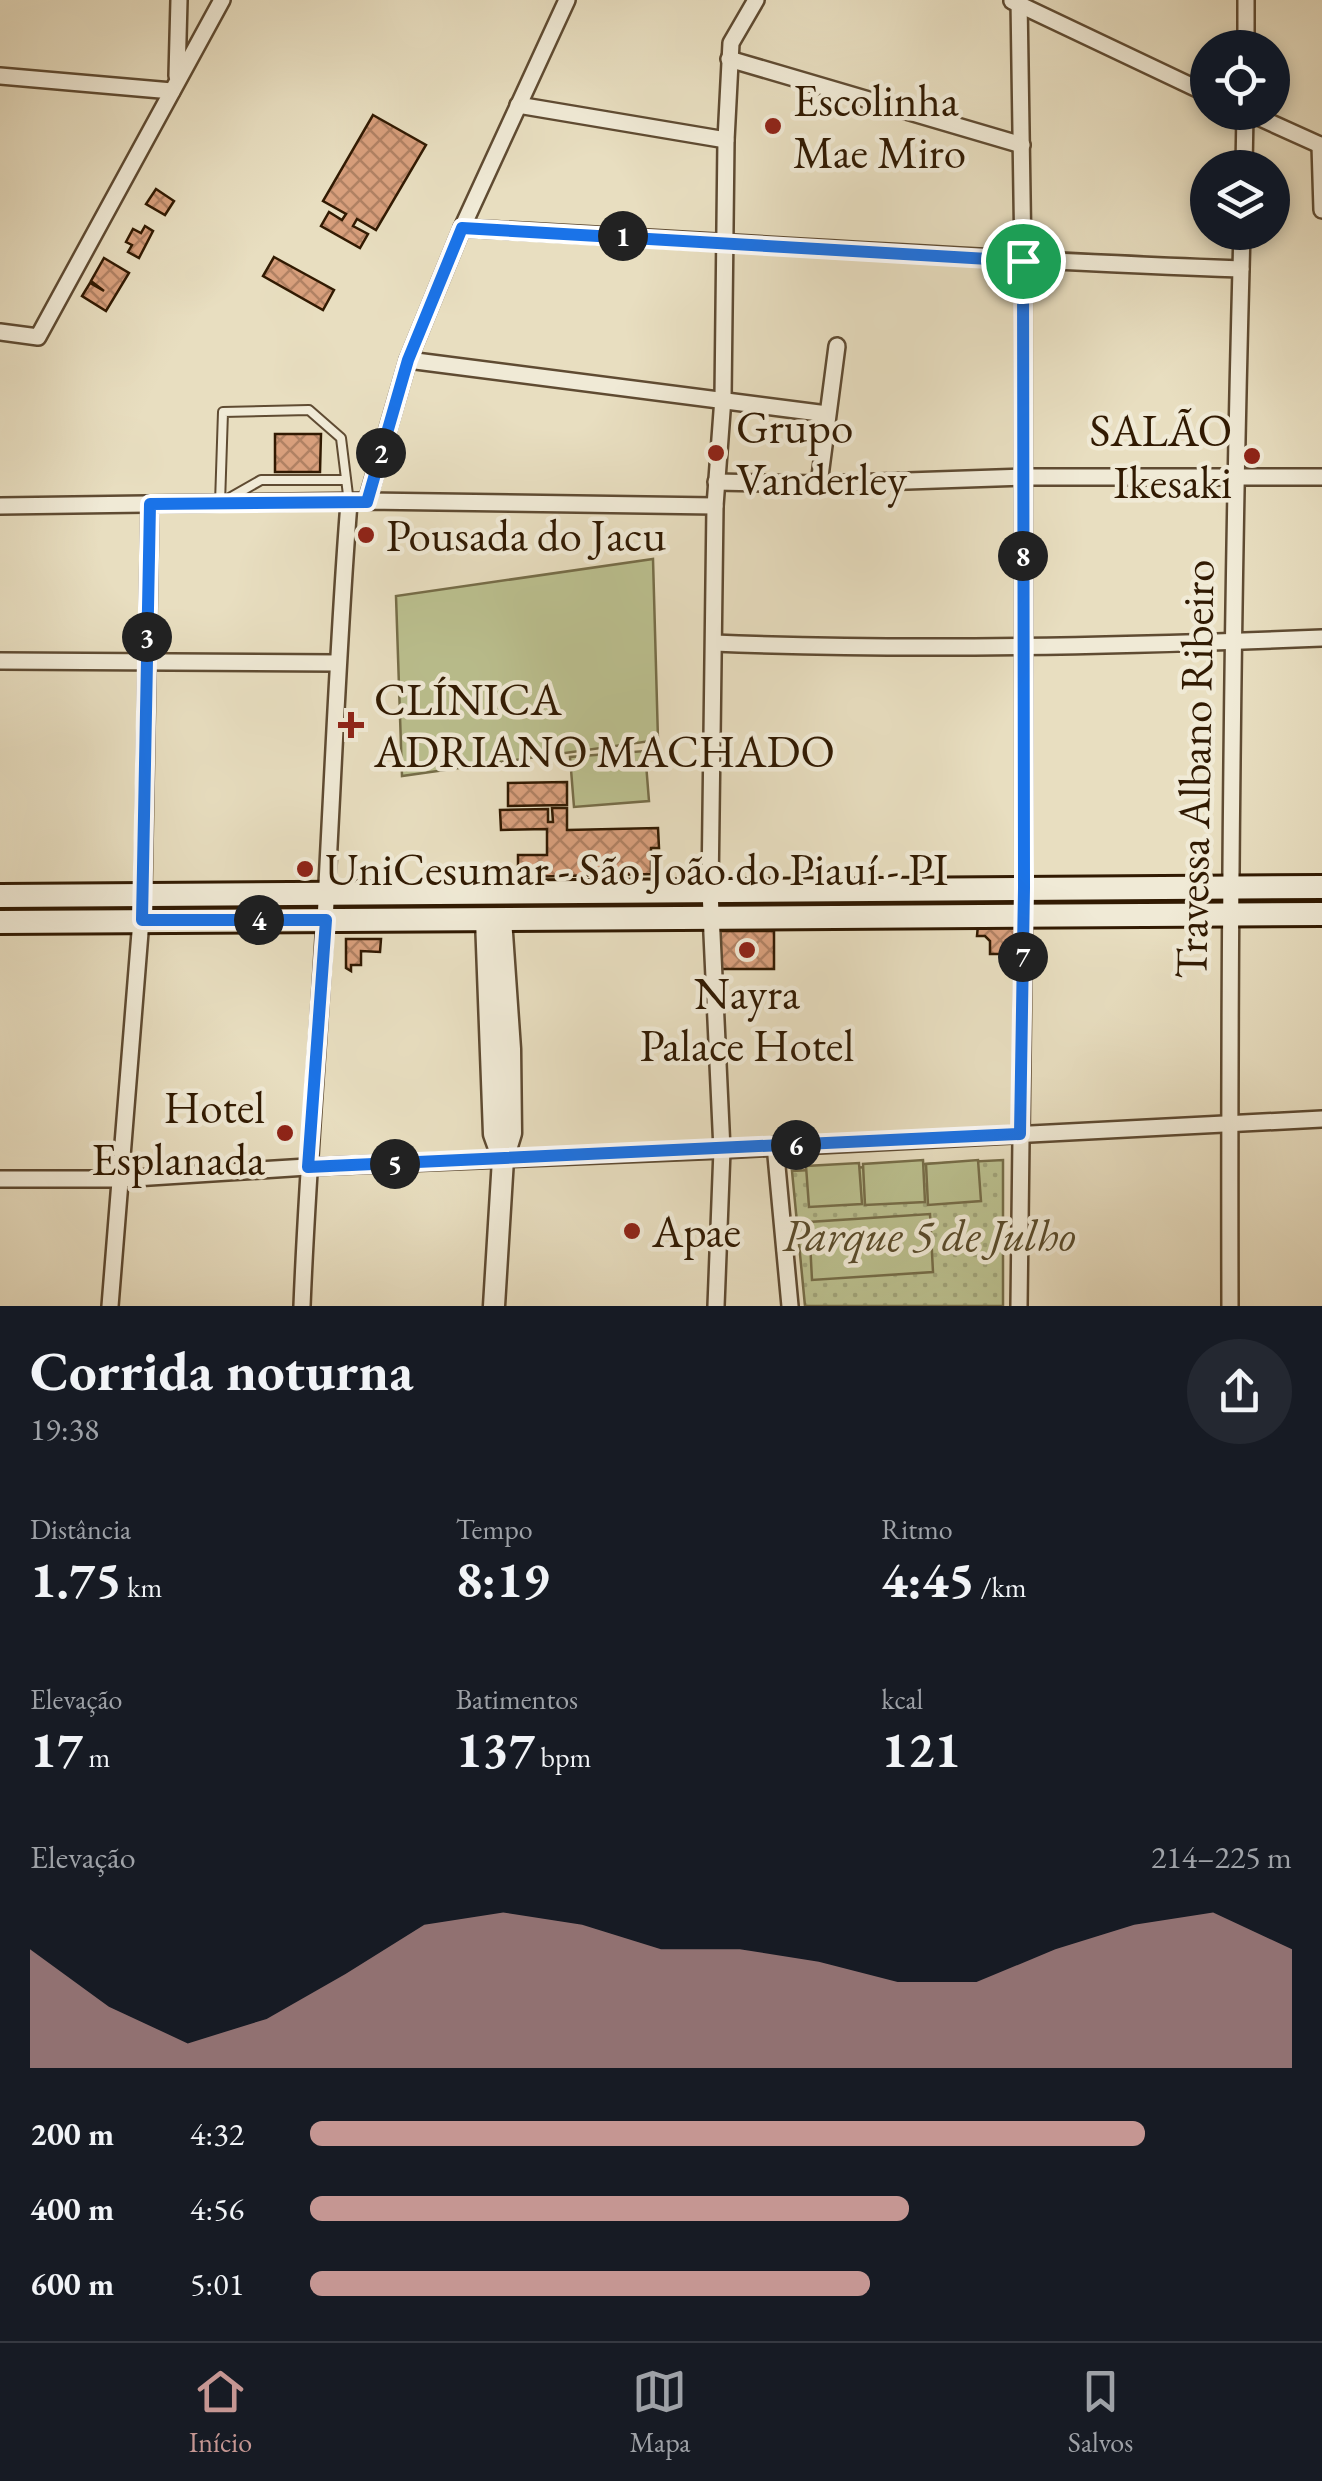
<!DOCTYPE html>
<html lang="pt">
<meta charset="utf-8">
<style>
:root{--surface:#171b24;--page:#242831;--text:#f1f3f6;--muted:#9ea1a6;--line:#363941;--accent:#c59692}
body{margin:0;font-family:"EB Garamond",serif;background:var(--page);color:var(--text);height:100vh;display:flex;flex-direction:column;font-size:38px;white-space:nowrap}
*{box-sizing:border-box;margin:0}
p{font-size:32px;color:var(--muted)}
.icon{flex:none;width:55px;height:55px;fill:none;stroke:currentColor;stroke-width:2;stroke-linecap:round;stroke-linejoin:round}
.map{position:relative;height:1306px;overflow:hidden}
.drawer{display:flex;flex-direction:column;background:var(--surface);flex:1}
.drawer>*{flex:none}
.buttons{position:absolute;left:1190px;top:30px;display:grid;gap:20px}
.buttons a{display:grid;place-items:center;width:100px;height:100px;border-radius:50%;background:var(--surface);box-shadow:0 5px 15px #0003;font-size:50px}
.pin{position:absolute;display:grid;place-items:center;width:85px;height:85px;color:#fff;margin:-42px;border:5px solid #fff;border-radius:50%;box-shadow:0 2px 10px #0007}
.km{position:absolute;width:50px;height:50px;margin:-25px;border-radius:50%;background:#222;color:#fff;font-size:28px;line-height:50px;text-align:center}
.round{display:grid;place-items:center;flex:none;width:105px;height:105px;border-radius:52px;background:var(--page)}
.overview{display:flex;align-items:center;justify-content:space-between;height:170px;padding:0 30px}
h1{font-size:55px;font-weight:700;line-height:75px}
.stats{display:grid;grid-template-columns:repeat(3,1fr);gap:15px;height:170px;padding:10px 30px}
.stats div{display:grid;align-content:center}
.stats b{font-size:50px;font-weight:700}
.stats small{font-size:28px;font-weight:400}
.stats p{font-size:28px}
.chart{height:280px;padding:20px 30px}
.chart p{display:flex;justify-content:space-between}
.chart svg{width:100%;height:180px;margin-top:10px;fill:var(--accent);opacity:.7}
ul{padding:0 30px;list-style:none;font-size:32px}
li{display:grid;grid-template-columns:160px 120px 1fr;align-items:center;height:75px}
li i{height:25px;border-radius:12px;background:var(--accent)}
.tabs{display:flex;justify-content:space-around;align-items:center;height:140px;border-top:2px solid var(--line);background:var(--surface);font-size:28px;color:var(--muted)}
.tabs a{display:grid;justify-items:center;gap:5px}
.tabs .on{color:var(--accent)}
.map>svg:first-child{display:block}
.park{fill:url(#park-dots);stroke:#766d48;stroke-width:2.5}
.pitch{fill:#bbc08f;stroke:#766d48;stroke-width:2.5}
.building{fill:url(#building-cross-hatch);stroke:#311a02;stroke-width:2.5}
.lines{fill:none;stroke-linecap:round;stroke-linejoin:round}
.service-casing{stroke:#5f4b32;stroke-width:12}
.minor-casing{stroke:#5f4b32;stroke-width:20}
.tertiary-casing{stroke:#5f4b32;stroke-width:25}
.secondary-casing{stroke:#311a02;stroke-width:28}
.service{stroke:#f0ead6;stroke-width:8}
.minor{stroke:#f0ead6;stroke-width:15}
.tertiary{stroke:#f0ead6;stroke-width:20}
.secondary{stroke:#f0ead6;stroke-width:22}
.route-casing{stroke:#fff;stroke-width:20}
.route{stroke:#1a73e8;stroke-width:12}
.poi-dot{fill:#8f2418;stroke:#f0ead6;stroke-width:4}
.labels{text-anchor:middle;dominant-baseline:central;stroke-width:9;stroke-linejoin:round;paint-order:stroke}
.poi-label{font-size:45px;fill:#311a02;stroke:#f0ead6;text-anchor:start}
.street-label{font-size:45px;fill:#311a02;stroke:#f0ead6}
.park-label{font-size:45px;font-style:italic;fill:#5a4c2c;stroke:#f0ead6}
</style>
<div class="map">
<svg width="1322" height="1306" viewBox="0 0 1322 1306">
<defs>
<pattern id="park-dots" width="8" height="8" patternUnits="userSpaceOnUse" patternTransform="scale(2.5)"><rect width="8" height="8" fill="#bbc08f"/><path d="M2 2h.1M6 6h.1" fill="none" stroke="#a1a47a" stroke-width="1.8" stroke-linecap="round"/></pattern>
<pattern id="building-cross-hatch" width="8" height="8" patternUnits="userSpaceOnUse" patternTransform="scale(2.5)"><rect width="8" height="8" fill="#d89f7c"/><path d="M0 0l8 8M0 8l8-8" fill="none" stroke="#b08163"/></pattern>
</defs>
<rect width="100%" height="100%" fill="#e8dec0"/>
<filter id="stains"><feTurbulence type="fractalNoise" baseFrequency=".002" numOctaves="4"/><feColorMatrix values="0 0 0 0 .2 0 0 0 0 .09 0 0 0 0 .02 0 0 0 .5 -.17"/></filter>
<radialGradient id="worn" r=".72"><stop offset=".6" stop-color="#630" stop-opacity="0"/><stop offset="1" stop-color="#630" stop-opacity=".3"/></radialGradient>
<path class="park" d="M1003 1160V1306H805L792 1171Z"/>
<g class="pitch">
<path d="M653 559 658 740 402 776 396 596Z"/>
<path d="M645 751 649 801 574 807 570 757Z"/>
<path d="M923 1160 925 1202 865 1205 863 1164Z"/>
<path d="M978 1160 981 1201 928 1205 926 1164Z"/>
<path d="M859 1163 862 1204 809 1207 806 1166Z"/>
<path d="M930 1214 933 1272 812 1280 809 1222Z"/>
</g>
<g class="building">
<path d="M373 115 426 145 376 230 357 219 353 226 368 234 360 248 321 226 329 212 342 220 346 214 323 201Z"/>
<path d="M156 189 174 201 165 215 146 204Z"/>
<path d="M145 226 153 231 139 258 128 252 132 245 126 242 133 229 141 233Z"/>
<path d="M274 257 334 290 323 310 263 276Z"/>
<path d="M104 258 129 273 106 311 82 296 90 283 104 291 91 281Z"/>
<path d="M275 434H321L320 472H275Z"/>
<path d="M567 782V805L508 806V783Z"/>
<path d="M552 808H567V830L658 828 659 848H651V874L518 877V855H547V829L501 830 500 810 548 809V822H553Z"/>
<path d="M978 925H1016V954H990V941L985 936H977Z"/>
<path d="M719 931H774V969H720Z"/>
<path d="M346 939H381L380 952 361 951V965H351V971L346 968Z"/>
</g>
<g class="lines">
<defs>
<g id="service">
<path d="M226 500 261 480H346"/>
<path d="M220 503 223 412 309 410 341 438 349 503"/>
</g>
<g id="minor">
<path d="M1012 1 1208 94"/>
<path d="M1246 48V0"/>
<path d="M729 59 1022 145"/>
<path d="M0 76 172 91"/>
<path d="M177 76 179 0"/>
<path d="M518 105 726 140"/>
<path d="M1247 112 1322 146"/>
<path d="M1320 145 1322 210"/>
<path d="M1244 168 1245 112"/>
<path d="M462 228C722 241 981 260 1241 269"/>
<path d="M0 332 38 337 222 0"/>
<path d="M408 360 827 414"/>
<path d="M716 482 819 484 1022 477H1322"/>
<path d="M819 484 837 346"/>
<path d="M367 501 408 360 462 228 567 0"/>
<path d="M0 506 367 501 715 506"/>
<path d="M714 643C916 651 1120 646 1322 638"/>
<path d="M0 661 336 663"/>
<path d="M775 1145 790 1306"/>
<path d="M0 1179H119L307 1167 722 1150 1322 1119"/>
<path d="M110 1306 143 895 150 504"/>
<path d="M302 1306C307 1177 318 1049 325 920 333 781 338 642 349 503"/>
<path d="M716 1306 722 1150 710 891 715 506 723 398 726 140 731 43 756 0"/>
<path d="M1019 1306 1024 888 1023 261 1019 0"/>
<path d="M1230 1306C1229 948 1232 590 1242 232"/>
</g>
<g id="tertiary">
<path d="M486 919 494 1134 503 1159"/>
<path d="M494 1306 503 1159 511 1133 510 1049 501 919"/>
</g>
<g id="secondary">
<path d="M0 896 1322 887"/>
<path d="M0 922 1322 914"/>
</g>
</defs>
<use href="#service" class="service-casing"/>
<use href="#minor" class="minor-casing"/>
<use href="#tertiary" class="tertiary-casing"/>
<use href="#secondary" class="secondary-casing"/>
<use href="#service" class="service"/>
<use href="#minor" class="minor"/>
<use href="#tertiary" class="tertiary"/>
<use href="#secondary" class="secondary"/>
</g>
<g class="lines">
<defs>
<path id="route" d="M462 228 1023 261 1024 888 1020 1134 308 1167 326 920H142L150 504 367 502 408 360Z"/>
</defs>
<use href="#route" class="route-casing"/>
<use href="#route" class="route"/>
</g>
<g class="poi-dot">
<circle cx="773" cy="126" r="10"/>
<circle cx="716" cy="453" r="10"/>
<circle cx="1252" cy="456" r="10"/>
<circle cx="366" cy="535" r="10"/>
<path d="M346 710h10v10h10v10h-10v10h-10v-10h-10v-10h10z"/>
<circle cx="305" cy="869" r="10"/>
<circle cx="747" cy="950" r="10"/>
<circle cx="285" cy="1133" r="10"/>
<circle cx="632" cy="1231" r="10"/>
</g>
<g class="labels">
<g class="poi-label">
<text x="793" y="100">Escolinha<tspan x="793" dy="52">Mae Miro</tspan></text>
<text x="736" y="427">Grupo<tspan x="736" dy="52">Vanderley</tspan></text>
<text x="1232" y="430" text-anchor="end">SALÃO<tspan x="1232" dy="52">Ikesaki</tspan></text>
<text x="386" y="535">Pousada do Jacu</text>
<text x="374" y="699">CLÍNICA<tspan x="374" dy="52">ADRIANO MACHADO</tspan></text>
<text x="325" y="869">UniCesumar - São João do Piauí - PI</text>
<text x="747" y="993" text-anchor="middle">Nayra<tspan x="747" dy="52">Palace Hotel</tspan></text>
<text x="265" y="1107" text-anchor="end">Hotel<tspan x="265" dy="52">Esplanada</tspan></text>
<text x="652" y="1231">Apae</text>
</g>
<g class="street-label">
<text transform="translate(1194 769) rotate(-89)">Travessa Albano Ribeiro</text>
</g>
<g class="park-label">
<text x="929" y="1235">Parque 5 de Julho</text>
</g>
</g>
<rect width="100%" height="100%" filter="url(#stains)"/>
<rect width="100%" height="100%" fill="url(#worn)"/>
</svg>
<div class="buttons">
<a><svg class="icon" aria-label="locate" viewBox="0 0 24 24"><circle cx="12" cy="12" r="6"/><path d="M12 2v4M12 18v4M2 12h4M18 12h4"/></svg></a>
<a><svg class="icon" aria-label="layers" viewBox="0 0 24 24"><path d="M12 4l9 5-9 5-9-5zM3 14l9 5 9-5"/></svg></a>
</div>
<div class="pin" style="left:1023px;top:261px;background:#1e9e55"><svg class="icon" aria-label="arrive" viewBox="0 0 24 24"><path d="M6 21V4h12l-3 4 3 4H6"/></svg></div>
<b class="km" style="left:623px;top:236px">1</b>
<b class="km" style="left:381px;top:453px">2</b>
<b class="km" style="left:147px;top:637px">3</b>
<b class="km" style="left:259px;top:920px">4</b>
<b class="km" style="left:395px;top:1164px">5</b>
<b class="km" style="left:796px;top:1145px">6</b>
<b class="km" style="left:1023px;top:957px">7</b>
<b class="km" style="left:1023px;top:556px">8</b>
</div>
<section class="drawer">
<div class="overview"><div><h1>Corrida noturna</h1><p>19:38</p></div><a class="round"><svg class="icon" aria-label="share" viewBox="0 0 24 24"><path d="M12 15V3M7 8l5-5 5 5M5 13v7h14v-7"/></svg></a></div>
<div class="stats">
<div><p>Distância</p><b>1.75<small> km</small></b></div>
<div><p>Tempo</p><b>8:19</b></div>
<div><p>Ritmo</p><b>4:45<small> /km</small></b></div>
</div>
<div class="stats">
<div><p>Elevação</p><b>17<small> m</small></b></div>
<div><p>Batimentos</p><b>137<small> bpm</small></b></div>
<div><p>kcal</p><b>121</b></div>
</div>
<div class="chart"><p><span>Elevação</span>214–225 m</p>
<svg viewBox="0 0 160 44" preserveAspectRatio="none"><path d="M0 44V15L10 29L20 38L30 32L40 21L50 9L60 6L70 9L80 15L90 15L100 18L110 23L120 23L130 15L140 9L150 6L160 15V44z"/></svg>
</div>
<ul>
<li><b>200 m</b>4:32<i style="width:85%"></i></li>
<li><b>400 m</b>4:56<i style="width:61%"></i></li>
<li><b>600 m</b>5:01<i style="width:57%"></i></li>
</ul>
</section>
<nav class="tabs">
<a class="on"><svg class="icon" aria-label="home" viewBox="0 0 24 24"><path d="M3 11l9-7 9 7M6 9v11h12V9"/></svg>Início</a>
<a><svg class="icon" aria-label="map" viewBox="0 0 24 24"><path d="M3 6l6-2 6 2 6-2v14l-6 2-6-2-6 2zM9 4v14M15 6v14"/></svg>Mapa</a>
<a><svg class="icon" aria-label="saved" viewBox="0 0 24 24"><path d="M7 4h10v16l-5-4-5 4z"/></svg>Salvos</a>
</nav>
